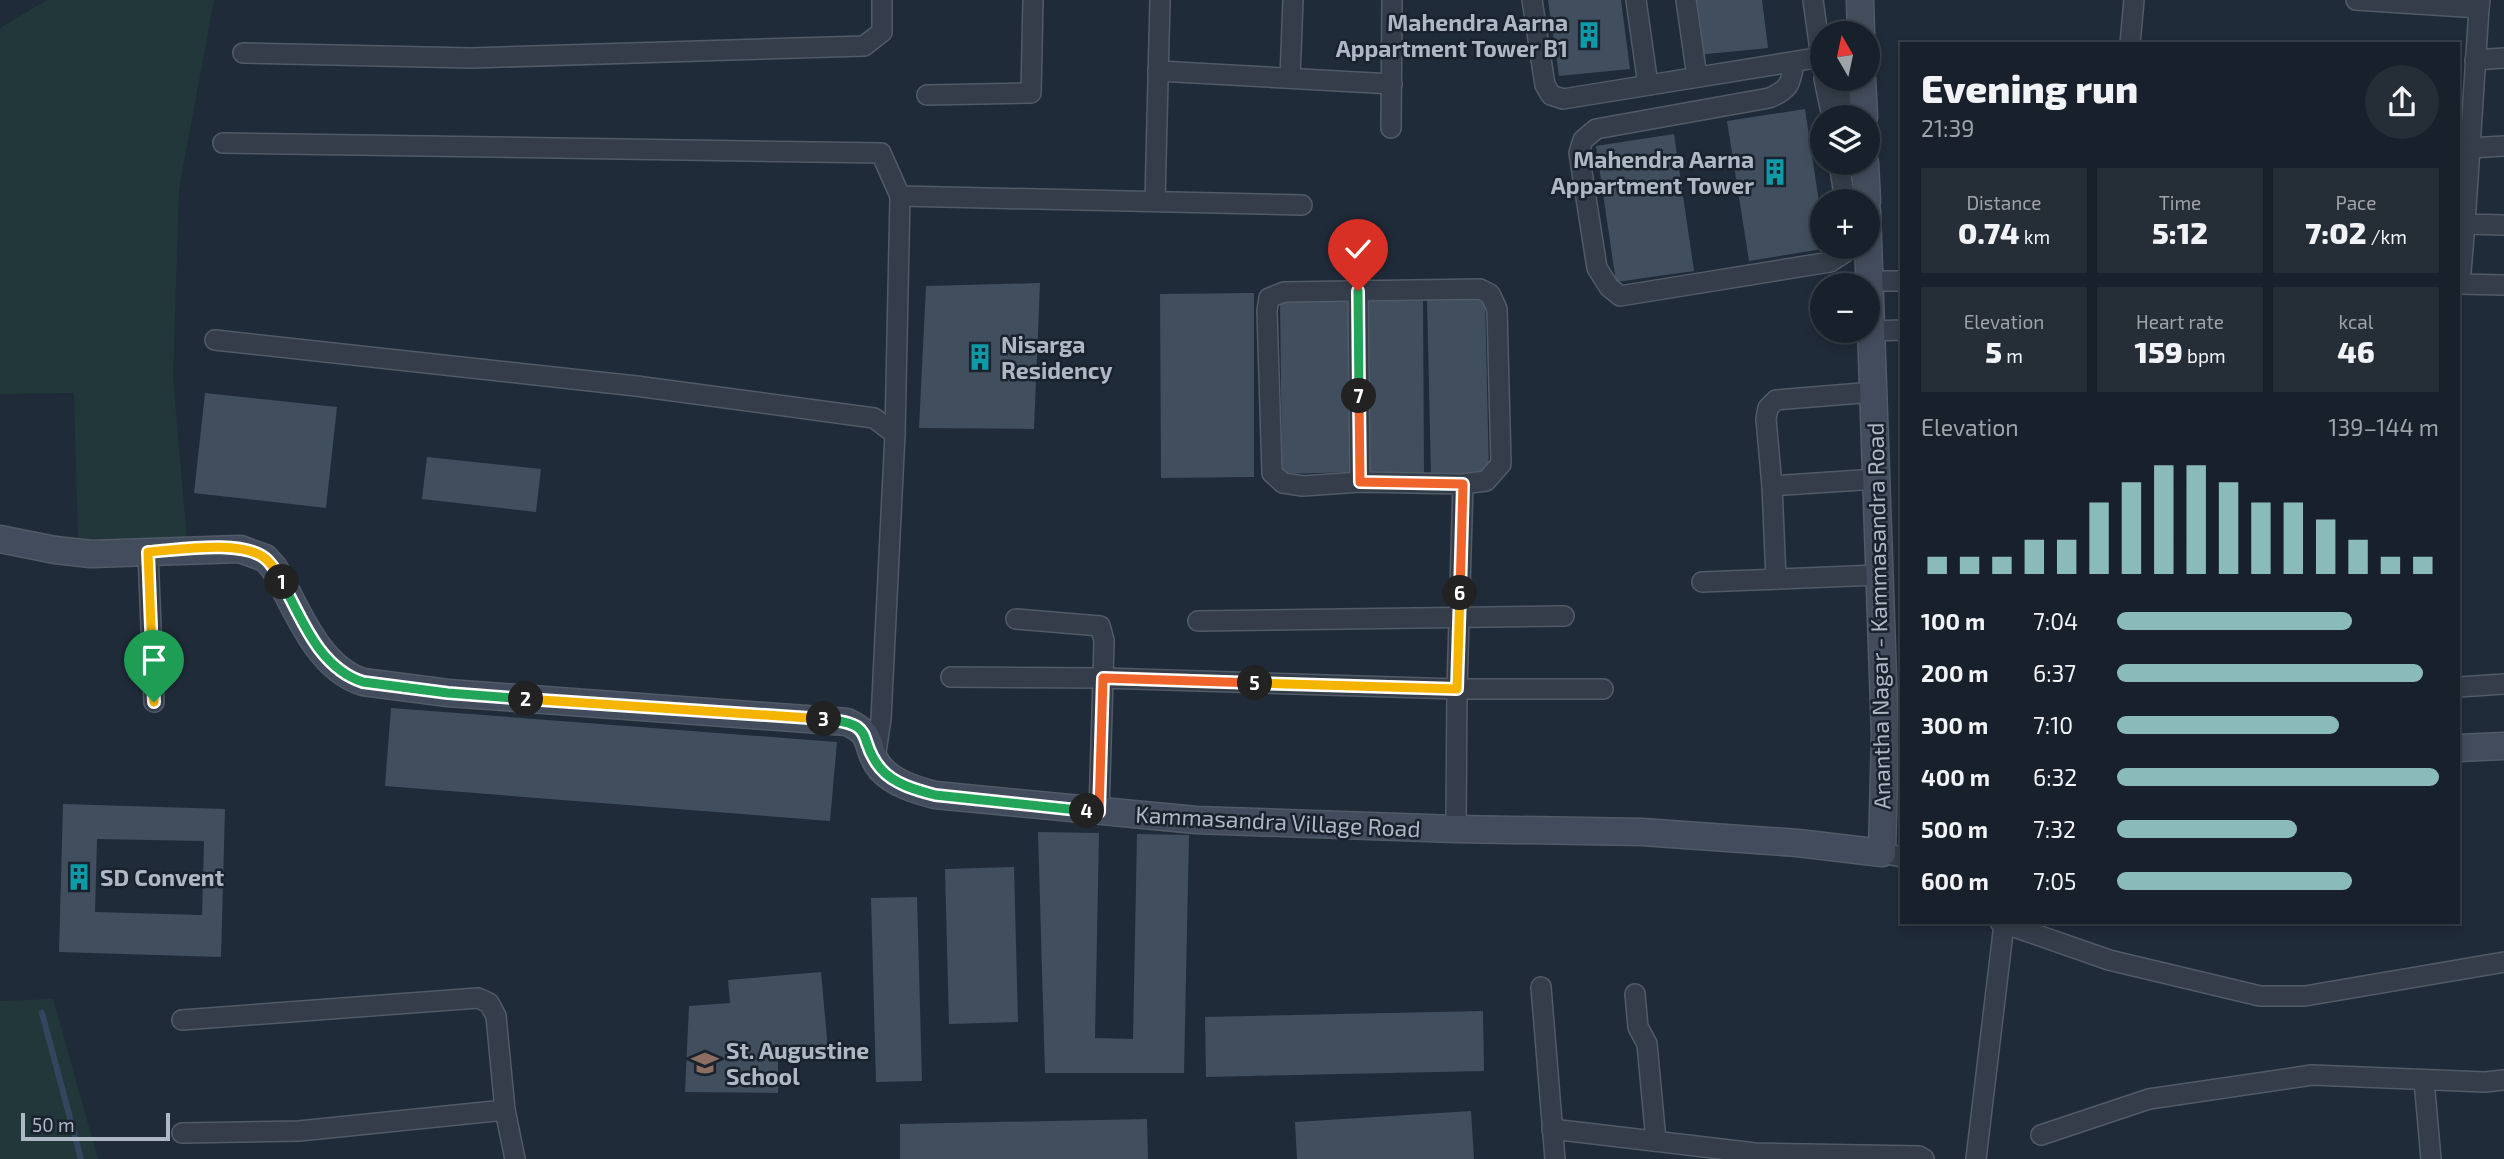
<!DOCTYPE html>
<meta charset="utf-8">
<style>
:root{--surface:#18202b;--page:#252d37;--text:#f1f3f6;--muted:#9fa3a9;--line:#363e47;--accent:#8bbbb9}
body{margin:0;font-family:"Exo 2",sans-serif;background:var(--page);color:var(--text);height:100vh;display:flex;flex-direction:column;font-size:26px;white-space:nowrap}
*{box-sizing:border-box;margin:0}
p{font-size:23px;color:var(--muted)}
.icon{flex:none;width:38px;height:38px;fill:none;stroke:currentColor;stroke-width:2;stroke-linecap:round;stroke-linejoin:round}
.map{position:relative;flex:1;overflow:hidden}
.drawer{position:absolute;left:1900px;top:42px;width:560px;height:882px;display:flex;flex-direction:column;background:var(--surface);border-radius:0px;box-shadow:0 4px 10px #0003,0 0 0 2px var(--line)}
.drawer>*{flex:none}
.needle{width:46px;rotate:351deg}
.fabs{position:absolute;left:1810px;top:21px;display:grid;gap:14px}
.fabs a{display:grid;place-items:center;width:70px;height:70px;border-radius:50%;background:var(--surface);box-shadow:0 4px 10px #0003,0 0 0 2px var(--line);font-size:35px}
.scale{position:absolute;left:21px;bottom:18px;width:149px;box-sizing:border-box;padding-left:7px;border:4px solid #aeb8c5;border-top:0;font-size:19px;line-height:24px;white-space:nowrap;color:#aeb8c5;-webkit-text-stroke:5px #19222d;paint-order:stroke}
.pin{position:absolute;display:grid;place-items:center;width:60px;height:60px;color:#fff;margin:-72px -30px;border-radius:50% 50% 50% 0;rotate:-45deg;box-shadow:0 0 7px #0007}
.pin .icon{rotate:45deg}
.km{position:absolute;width:35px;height:35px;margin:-18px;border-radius:50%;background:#222;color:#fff;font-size:19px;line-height:35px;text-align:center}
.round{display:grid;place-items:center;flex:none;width:74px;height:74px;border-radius:37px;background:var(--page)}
.overview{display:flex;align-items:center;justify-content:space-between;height:119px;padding:0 21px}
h1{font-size:38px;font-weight:800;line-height:52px}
.figures{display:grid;grid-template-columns:repeat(3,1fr);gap:10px;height:119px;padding:7px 21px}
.figures div{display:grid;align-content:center;border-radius:0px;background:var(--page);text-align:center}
.figures b{font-size:30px;font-weight:800}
.figures small{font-size:19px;font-weight:400}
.figures p{font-size:19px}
.chart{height:196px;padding:14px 21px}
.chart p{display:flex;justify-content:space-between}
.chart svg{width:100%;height:126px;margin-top:7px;stroke:var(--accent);stroke-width:6}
ul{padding:0 21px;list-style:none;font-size:23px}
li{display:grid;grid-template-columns:112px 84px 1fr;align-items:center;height:52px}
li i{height:18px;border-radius:9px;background:var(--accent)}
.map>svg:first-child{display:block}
.green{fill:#22373a}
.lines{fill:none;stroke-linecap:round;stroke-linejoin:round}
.stream{stroke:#334660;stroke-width:6}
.building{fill:#414e5e;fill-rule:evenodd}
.street-casing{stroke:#515b67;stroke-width:22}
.secondary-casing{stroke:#515b67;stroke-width:29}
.street{stroke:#343d49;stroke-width:19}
.secondary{stroke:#424c5c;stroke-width:26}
.split-1-casing{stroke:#fff;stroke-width:14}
.split-2-casing{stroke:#fff;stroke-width:14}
.split-3-casing{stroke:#fff;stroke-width:14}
.split-4-casing{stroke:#fff;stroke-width:14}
.split-5-casing{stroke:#fff;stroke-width:14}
.split-6-casing{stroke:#fff;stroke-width:14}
.split-7-casing{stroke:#fff;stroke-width:14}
.split-8-casing{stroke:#fff;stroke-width:14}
.split-1{stroke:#f5b400;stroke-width:9}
.split-2{stroke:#22a559;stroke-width:9}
.split-3{stroke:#f5b400;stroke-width:9}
.split-4{stroke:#22a559;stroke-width:9}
.split-5{stroke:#f0652b;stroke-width:9}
.split-6{stroke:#f5b400;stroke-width:9}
.split-7{stroke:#f0652b;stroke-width:9}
.split-8{stroke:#22a559;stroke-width:9}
.labels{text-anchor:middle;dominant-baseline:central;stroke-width:5;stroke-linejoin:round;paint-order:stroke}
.poi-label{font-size:23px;font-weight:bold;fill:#aeb8c5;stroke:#19222d;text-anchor:start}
.street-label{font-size:23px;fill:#aeb8c5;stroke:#19222d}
</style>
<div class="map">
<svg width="2504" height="1159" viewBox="0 0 2504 1159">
<rect width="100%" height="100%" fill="#202b39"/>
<g class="green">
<path d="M47 0H214L179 189 173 378 187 540H78L74 393 0 394V28Z"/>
<path d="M53 999 98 1159H0V1001Z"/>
</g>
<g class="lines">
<path class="stream" d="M42 1013 81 1159"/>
</g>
<g class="building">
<path d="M1548 0H1621L1630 69 1559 76Z"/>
<path d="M1690 0H1762L1768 48 1697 55Z"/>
<path d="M1805 109 1822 222V249L1749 261 1727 121Z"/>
<path d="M1674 134 1694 271 1616 282 1596 146Z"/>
<path d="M1040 283 1034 429 919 428 926 286Z"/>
<path d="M1254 293V477L1161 478 1160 294Z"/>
<path d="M1485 297 1489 474 1431 476 1427 299Z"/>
<path d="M1354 299 1357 472 1282 474 1280 300Z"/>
<path d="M1363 299H1423L1424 475H1364Z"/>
<path d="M205 393 337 407 326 508 194 493Z"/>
<path d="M427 457 541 469 536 512 422 499Z"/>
<path d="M391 708 837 742 830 821 385 786Z"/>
<path d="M63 804 225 809 221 957 59 952ZM97 839 204 841 202 915 95 912Z"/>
<path d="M1038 832 1099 833 1095 1038 1133 1039 1137 834 1189 835 1184 1073H1045Z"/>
<path d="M1014 867 1018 1022 949 1024 945 869Z"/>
<path d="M917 897 922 1081 876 1082 871 898Z"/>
<path d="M821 972 828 1050 778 1055V1093L685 1092 689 1006 730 1003 728 980Z"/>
<path d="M1483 1011 1484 1071 1206 1077 1205 1017Z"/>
<path d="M1471 1111 1474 1159H1297L1295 1122Z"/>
<path d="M1147 1119 1148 1159H900V1124Z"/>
</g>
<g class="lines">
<defs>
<g id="street">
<path d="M1532 0 1545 85 1551 95 1563 99 1822 57"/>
<path d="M1636 0 1648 85"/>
<path d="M1686 0 1697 77"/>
<path d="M1813 0 1822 65"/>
<path d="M2356 0 2479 8 2480 0"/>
<path d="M2479 8 2465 224 2504 225"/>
<path d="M2130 44 2134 0"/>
<path d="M243 53 471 58 864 46 882 32V0"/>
<path d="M2475 60 2504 58"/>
<path d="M1794 62C1791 84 1789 90 1769 98L1596 129 1583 140 1579 153 1597 268 1609 287 1620 296 1830 262 1844 253 1848 247"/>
<path d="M1158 71 1392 84"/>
<path d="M1290 78 1293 0"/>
<path d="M1824 79 1832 117"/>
<path d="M1840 79 1847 117"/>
<path d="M927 95 1031 93 1033 0"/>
<path d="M1391 128 1392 0"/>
<path d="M223 143 881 153 900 196 895 434"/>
<path d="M2469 148 2504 146"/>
<path d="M1839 163 1845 201"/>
<path d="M900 196 1302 205"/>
<path d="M1155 201 1160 0"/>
<path d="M1870 281H1902"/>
<path d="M2459 284 2504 285"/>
<path d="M2460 284 2465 224"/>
<path d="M1358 291 1360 482"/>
<path d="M1871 331 1902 330"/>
<path d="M215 340 636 386 874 418 895 434 881 719 875 758"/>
<path d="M1772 486 1876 479"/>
<path d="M148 552 154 702"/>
<path d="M1776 579 1772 486 1766 419 1768 408 1776 400 1874 392"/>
<path d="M1702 582 1879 575"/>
<path d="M1198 621 1564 616"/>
<path d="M951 677 1103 678 1104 640 1100 626 1016 619"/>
<path d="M2459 687 2504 684"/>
<path d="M1099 812 1103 678 1457 689H1603"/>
<path d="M1456 829 1457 689 1463 484 1360 482 1303 486 1283 483 1272 473 1267 311 1269 298 1284 292 1480 289 1490 294 1497 309 1501 464 1486 481 1463 484"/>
<path d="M1882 853 1902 857"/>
<path d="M2000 922 2109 960 2260 996H2305L2504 962"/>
<path d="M1541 987 1555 1159"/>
<path d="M1635 994 1638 1027 1647 1044 1656 1141"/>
<path d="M182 1020 478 998 489 1003 496 1016 505 1110 515 1159"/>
<path d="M2424 1080 2431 1159"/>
<path d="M1552 1129 1755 1153 1919 1156 1924 1159"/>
<path d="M182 1133 299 1131 505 1110"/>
<path d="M2041 1135 2149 1099 2312 1075 2485 1082 2504 1080"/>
<path d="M1976 1159 2004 924"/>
</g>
<g id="secondary">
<path d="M1860 0 1861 33"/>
<path d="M1862 79 1864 117"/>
<path d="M1865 163 1867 201"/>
<path d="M0 539 55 550 91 554 240 549 265 558 274 568C296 607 317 668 363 682L448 693 847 722C878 736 863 748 881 769 895 784 916 790 935 795L1196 820 1456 829 1642 832 1798 843 1882 853 1885 735 1867 211"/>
<path d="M2459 748 2504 746"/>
</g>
</defs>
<use href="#street" class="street-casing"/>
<use href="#secondary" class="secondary-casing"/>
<use href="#street" class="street"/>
<use href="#secondary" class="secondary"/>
</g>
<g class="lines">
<defs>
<path id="split-1" d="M154 702 148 552C178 550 243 539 266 559 273 565 277 573 282 582"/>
<path id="split-2" d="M282 582C302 619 319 668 363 682L448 693 526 699"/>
<path id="split-3" d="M526 699 824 719"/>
<path id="split-4" d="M824 719C880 724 855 739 881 769 894 784 916 790 935 795L1087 811"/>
<path id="split-5" d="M1087 811 1099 812 1103 678 1255 683"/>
<path id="split-6" d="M1255 683 1457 689 1460 593"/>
<path id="split-7" d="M1359 396 1360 482 1463 484 1460 593"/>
<path id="split-8" d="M1358 291 1359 396"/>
</defs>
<use href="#split-1" class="split-1-casing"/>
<use href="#split-2" class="split-2-casing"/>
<use href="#split-3" class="split-3-casing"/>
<use href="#split-4" class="split-4-casing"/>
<use href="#split-5" class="split-5-casing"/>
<use href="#split-6" class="split-6-casing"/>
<use href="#split-7" class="split-7-casing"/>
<use href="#split-8" class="split-8-casing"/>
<use href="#split-1" class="split-1"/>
<use href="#split-2" class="split-2"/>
<use href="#split-3" class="split-3"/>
<use href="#split-4" class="split-4"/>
<use href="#split-5" class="split-5"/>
<use href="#split-6" class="split-6"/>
<use href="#split-7" class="split-7"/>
<use href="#split-8" class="split-8"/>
</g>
<defs>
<symbol id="building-bare" viewBox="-9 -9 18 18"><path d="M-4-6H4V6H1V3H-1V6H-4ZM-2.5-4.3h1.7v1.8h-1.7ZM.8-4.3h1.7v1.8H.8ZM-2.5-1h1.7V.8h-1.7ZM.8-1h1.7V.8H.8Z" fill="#0f9aa8" stroke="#19222d" stroke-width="2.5" paint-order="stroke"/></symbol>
<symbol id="school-bare" viewBox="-9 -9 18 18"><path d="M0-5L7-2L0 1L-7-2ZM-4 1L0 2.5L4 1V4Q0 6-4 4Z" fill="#8d6e63" stroke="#19222d" stroke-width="2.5" paint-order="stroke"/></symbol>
</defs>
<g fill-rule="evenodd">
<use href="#building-bare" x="1570" y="16" width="38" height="38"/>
<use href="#building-bare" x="1756" y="153" width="38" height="38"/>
<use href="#building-bare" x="961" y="338" width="38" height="38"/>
<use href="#building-bare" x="60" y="858" width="38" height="38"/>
<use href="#school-bare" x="686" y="1044" width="38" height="38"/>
</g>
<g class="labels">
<g class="poi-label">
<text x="1568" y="22" text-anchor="end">Mahendra Aarna<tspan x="1568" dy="26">Appartment Tower B1</tspan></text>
<text x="1754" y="159" text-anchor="end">Mahendra Aarna<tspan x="1754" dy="26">Appartment Tower</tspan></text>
<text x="1001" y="344">Nisarga<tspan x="1001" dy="26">Residency</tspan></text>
<text x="100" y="877">SD Convent</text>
<text x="726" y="1050">St. Augustine<tspan x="726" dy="26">School</tspan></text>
</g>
<g class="street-label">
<text transform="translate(1878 616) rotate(-91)">Anantha Nagar - Kammasandra Road</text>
<text transform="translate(1278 821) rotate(3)">Kammasandra Village Road</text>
</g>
</g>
</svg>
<div class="fabs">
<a><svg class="needle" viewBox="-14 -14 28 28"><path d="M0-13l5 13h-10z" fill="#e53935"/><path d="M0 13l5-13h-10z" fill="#9fa3a9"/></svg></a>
<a><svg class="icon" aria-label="layers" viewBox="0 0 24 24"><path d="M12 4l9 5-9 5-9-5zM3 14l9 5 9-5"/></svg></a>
<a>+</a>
<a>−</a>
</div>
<div class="scale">50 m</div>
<div class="pin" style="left:154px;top:702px;background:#1e9e55"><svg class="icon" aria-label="arrive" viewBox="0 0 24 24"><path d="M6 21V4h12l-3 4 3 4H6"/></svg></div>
<div class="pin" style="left:1358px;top:291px;background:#d93025"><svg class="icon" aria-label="check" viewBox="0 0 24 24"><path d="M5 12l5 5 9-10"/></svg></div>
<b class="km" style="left:282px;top:582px">1</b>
<b class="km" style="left:526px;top:699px">2</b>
<b class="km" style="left:824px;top:719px">3</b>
<b class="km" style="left:1087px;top:811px">4</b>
<b class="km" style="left:1255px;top:683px">5</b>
<b class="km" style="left:1460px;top:593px">6</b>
<b class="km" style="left:1359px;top:396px">7</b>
<section class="drawer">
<div class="overview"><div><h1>Evening run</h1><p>21:39</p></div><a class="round"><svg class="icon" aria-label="share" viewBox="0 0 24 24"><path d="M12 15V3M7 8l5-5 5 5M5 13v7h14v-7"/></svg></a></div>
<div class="figures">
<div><p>Distance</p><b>0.74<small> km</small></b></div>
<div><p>Time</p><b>5:12</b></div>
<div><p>Pace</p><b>7:02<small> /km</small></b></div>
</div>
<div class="figures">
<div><p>Elevation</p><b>5<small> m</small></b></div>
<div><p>Heart rate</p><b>159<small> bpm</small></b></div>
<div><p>kcal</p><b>46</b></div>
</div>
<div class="chart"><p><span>Elevation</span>139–144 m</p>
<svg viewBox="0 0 160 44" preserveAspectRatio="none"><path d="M5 44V38M15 44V38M25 44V38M35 44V32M45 44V32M55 44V19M65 44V12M75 44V6M85 44V6M95 44V12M105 44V19M115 44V19M125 44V25M135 44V32M145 44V38M155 44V38"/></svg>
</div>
<ul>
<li><b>100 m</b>7:04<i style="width:73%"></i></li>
<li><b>200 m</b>6:37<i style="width:95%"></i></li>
<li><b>300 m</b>7:10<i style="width:69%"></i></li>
<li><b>400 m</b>6:32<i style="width:100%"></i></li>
<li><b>500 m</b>7:32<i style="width:56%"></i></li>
<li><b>600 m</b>7:05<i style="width:73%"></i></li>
</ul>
</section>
</div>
